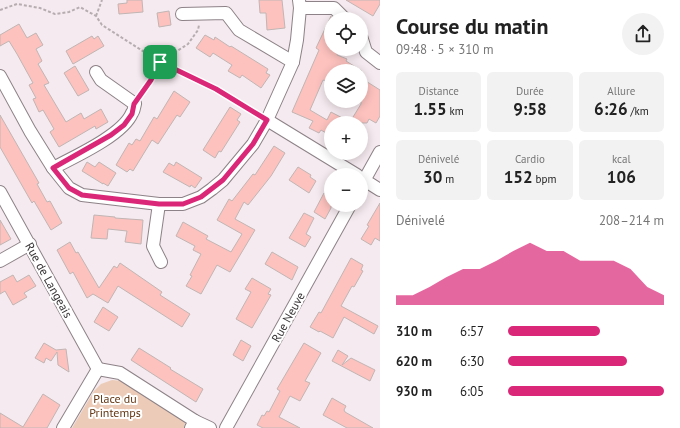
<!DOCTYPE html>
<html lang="fr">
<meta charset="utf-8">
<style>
:root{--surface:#fff;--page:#f2f2f2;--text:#222;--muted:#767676;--accent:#db2777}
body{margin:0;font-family:"PT Sans",sans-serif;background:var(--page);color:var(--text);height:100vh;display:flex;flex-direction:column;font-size:15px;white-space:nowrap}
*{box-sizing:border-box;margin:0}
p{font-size:13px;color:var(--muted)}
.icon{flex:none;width:22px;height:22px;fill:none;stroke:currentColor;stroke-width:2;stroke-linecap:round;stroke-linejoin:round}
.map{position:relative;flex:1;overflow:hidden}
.sheet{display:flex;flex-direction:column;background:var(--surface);width:300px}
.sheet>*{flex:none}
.fabs{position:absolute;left:324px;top:12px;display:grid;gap:8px}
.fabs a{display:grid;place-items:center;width:44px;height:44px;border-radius:50%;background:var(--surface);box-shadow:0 2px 10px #0003;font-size:20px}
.pin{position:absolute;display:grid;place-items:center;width:34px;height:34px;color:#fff;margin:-17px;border-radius:8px;box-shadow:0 2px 6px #0006}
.round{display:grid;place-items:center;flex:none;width:42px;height:42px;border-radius:21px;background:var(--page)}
.headline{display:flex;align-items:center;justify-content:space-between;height:68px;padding:0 16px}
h1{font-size:22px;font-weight:700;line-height:30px}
.metrics{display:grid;grid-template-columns:repeat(3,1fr);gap:6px;height:68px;padding:4px 16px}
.metrics div{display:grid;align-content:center;border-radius:6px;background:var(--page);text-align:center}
.metrics b{font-size:17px;font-weight:700}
.metrics small{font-size:11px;font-weight:400}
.metrics p{font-size:11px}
.chart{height:112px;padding:8px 16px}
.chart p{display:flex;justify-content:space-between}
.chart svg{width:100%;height:72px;margin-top:4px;fill:var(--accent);opacity:.7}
ul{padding:0 16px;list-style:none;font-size:13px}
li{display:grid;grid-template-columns:64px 48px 1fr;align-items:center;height:30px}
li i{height:10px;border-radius:5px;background:var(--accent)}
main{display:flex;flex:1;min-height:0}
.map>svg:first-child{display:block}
.green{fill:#ecccb8}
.building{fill:#fdc2be;stroke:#c1b5b4}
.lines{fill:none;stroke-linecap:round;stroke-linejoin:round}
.minor-casing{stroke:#8d8287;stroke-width:14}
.path{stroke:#b6adb1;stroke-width:2;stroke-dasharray:3 2;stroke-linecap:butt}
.minor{stroke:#fff;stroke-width:12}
.route-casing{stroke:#fff;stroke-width:8}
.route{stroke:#db2777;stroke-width:5}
.labels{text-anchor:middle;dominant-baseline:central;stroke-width:4;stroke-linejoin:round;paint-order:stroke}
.street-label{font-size:12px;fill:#373335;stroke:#fff}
.park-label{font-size:12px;fill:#623613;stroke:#fff}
</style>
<main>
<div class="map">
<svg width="380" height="428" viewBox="0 0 380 428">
<rect width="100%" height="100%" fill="#f5eaef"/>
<path class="green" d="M112 380 122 381 183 419 185 423 184 428H72L94 391 101 384Z"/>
<g class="building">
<path d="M127 0H142L143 12 119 14 118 4 127 3Z"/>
<path d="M259 0H282L285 28 267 30 266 13H260Z"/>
<path d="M346 0H380V4L373 16Z"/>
<path d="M169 11 171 25 159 27 157 13Z"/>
<path d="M331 16V49L338 52 337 55 347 59 346 61 362 71H331V75L328 82 323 80 310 110 327 120 331 112 350 122 361 104V78L380 90V116L376 123 369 119 367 123H331V136L321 130 319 133 309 128 313 121 292 112 319 50 316 48Z"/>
<path d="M19 24 27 38 36 33 43 45 36 49 42 61 38 64 49 83 44 85 66 122 81 113 84 119 101 109 108 122 96 129 95 126 59 147 50 132 54 129 43 110 39 112 33 99 36 98 29 85 33 83 17 54 9 41 0 46V35Z"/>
<path d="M205 35 214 40 215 37 230 47 231 46 268 69 266 73 270 75 261 88 242 75 240 78 228 71 232 65 213 53 210 57 196 48Z"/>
<path d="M92 36 94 39 98 36 104 46 73 64 66 51Z"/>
<path d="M75 66 89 90 78 96 64 73Z"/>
<path d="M174 91 190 102 180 117 177 115 158 144 152 140 133 171 130 169 127 172 116 165 129 143 132 145 136 139 140 141 154 117 157 119Z"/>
<path d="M230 107 241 114 237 120 240 122 221 152 219 151 215 158 203 150Z"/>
<path d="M0 115 39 183 37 184 47 202 50 201 62 223 51 230 34 201 32 203 0 147Z"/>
<path d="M274 146 285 153 271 176 248 205 244 202 235 219 255 230 230 272 217 265 201 294 186 286 192 276 190 275 201 254 193 250 195 246 176 236 183 222 208 236 206 239 231 252 242 234 217 220 229 199 232 201 253 174 255 175Z"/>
<path d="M87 162 95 167 99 162 116 173 108 186 103 183V184L82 171Z"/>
<path d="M176 162 202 178 195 188 191 185 190 187 163 172 169 163 174 166Z"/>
<path d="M298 167 311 175 310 177 316 181 309 193 289 180Z"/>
<path d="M324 193 331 197V208L325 219 314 212Z"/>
<path d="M380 203V241L375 238 371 245 361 239 369 226 367 225Z"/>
<path d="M304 213 314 218 306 234 311 237 305 247 289 238Z"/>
<path d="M94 215 115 217V218L143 220 141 244 125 242 127 231 108 229 107 239 91 238Z"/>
<path d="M0 220 11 239 0 245Z"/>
<path d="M70 242 76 253 78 252 99 288 114 266 117 268 120 263 162 292 160 295 190 314 182 327 118 286 108 303 93 294 87 298 73 272 70 274 57 250Z"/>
<path d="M272 252 298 267 292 280 265 264Z"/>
<path d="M351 258 363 265 361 270 363 271 354 287 352 286 341 306 378 326 374 334 344 317 333 338 320 331 319 332 310 327 319 312 321 313Z"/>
<path d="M13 275 17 282 29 275 36 286 24 293 27 297 13 305 5 291 0 294V282Z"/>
<path d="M252 278 271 289 268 294 271 295 252 328 236 319 251 292 245 289Z"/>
<path d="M103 307 118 317 109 331 94 322Z"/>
<path d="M241 340 251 346 243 361 233 355Z"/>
<path d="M44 343 56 350 66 349 69 372 58 365 57 352 51 361 46 358 44 363 35 358Z"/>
<path d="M304 343 321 353 305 381 310 383 300 401 290 396 279 417 300 428H263L257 425 262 415 264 416 267 411 269 412 280 391 277 389Z"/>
<path d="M139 348 171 368 170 369 203 389 196 402 131 360Z"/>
<path d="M338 350 348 356 342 365 351 358 375 370 370 381 332 361Z"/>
<path d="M43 394 60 405 47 428H0V413L23 427Z"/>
<path d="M332 398 346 406 344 410 345 412 373 428H347L323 415Z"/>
</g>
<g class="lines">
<defs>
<g id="minor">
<path d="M300 8H334L345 19"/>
<path d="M182 14 226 13 239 30 293 62"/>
<path d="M361 36 366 52 380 63"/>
<path d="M0 76 30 131 53 168 69 188 82 195 159 204H183L201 197 212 189 223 180 253 144 267 120 293 62 297 40 300 8 299 0"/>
<path d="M267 120 357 175"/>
<path d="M53 168C74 157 123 135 132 113 134 111 134 107 135 104L101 80 96 72"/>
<path d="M361 178 380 190"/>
<path d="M361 186 380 152"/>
<path d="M0 192 98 369"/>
<path d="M159 204 153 246 161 262"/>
<path d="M0 261 30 244"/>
<path d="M195 421 210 428"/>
<path d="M63 428 98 369 120 373 195 421 191 428"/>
<path d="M226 428 350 205"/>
</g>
</defs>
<use href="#minor" class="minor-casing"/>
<g class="path">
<path d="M0 10 17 4 40 8 55 14 69 12 80 7 96 16 102 25 160 62 216 89 257 114"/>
<path d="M96 16 102 0"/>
<path d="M141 95 160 62 188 44 198 30 199 25"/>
</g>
<use href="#minor" class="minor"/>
</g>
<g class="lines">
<defs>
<path id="route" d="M160 62 216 89 267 120 253 144 223 180 201 197 183 204H159L82 195 69 188 53 168 111 135 124 125 132 114 134 104 151 80Z"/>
</defs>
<use href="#route" class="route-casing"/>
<use href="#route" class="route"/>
</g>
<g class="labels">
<g class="street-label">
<text transform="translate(49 280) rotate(61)">Rue de Langeais</text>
<text transform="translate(288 317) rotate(-61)">Rue Neuve</text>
</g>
<g class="park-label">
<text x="115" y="398">Place du<tspan x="115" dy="14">Printemps</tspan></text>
</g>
</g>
</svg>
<div class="fabs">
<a><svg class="icon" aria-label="locate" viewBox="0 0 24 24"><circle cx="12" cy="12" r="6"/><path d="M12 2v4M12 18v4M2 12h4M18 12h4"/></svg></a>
<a><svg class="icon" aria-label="layers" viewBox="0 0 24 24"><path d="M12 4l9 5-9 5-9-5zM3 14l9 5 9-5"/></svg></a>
<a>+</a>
<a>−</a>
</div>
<div class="pin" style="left:160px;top:62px;background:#1e9e55"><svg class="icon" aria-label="arrive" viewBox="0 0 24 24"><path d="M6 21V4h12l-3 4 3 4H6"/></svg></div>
</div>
<section class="sheet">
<div class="headline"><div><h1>Course du matin</h1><p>09:48 · 5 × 310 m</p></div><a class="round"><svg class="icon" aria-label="share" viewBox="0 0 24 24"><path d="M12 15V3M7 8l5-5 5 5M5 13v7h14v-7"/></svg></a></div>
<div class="metrics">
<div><p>Distance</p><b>1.55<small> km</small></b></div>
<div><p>Durée</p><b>9:58</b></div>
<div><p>Allure</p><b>6:26<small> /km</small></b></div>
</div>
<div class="metrics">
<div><p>Dénivelé</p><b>30<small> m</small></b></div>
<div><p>Cardio</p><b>152<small> bpm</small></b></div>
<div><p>kcal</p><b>106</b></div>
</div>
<div class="chart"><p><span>Dénivelé</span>208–214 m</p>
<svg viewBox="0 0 160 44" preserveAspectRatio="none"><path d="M0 44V38L10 38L20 33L30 27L40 22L50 22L60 17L70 11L80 6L90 11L100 11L110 17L120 17L130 17L140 22L150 33L160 38V44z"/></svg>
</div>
<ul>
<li><b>310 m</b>6:57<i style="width:59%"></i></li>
<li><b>620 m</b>6:30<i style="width:76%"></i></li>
<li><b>930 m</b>6:05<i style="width:100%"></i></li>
</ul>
</section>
</main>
